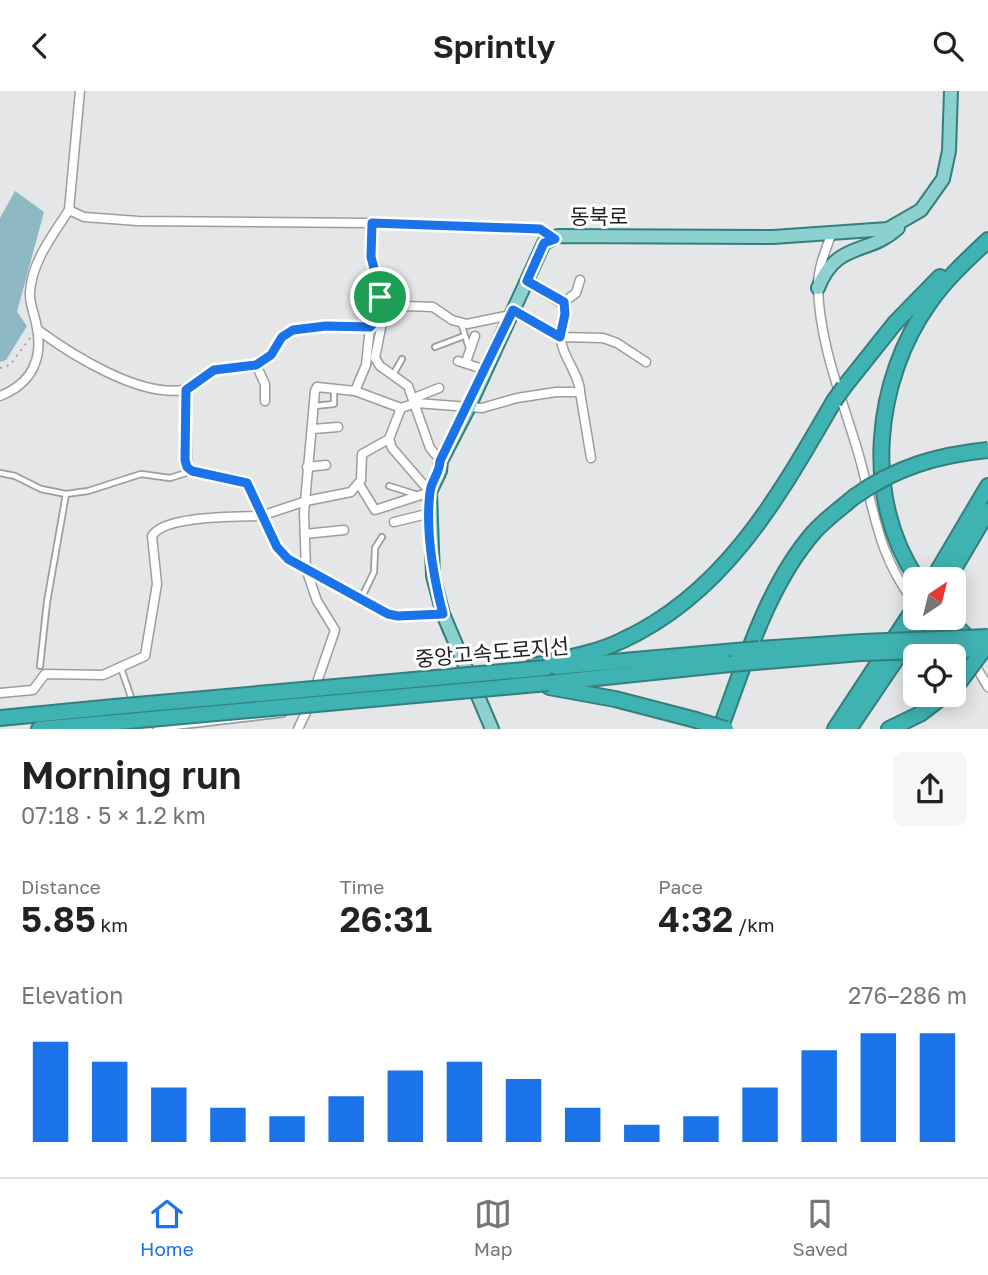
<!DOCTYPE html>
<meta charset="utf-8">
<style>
:root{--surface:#fff;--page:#f6f6f6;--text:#222;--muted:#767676;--line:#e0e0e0;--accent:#1a73e8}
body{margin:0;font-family:"Golos Text","Noto Sans KR",sans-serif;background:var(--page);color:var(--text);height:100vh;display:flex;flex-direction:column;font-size:26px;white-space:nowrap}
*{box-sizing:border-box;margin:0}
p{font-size:23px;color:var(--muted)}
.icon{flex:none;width:38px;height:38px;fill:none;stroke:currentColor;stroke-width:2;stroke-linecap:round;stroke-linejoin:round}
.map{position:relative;height:638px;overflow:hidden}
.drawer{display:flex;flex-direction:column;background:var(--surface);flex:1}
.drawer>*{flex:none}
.needle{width:46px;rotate:35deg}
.tools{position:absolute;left:903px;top:476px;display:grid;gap:14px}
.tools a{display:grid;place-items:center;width:63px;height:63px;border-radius:10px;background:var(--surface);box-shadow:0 4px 18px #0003;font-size:35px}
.pin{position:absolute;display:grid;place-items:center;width:60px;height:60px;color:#fff;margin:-30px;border:4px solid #fff;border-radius:50%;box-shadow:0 2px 7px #0007}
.round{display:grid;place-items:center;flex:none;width:74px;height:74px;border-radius:10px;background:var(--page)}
.summary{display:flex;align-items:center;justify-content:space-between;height:119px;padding:0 21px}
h1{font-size:38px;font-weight:600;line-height:52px}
.figures{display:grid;grid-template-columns:repeat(3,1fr);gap:10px;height:119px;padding:7px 21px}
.figures div{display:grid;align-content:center}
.figures b{font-size:35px;font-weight:600}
.figures small{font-size:19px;font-weight:400}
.figures p{font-size:19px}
.chart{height:196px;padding:14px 21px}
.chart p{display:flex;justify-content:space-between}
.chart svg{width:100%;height:126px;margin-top:7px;stroke:var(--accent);stroke-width:6}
header{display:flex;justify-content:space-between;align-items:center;height:91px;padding:0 21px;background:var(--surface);font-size:32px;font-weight:600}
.menu{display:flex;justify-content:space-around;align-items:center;height:98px;border-top:2px solid var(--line);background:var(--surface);font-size:19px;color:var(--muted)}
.menu a{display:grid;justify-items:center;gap:4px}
.menu .current{color:var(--accent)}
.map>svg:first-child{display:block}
.water{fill:#8eb8c4}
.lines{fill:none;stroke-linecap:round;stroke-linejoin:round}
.lane-casing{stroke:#9b9d9f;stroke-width:8}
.street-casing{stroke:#9b9d9f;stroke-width:11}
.primary-casing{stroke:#347f7e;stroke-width:16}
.highway-casing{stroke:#347f7e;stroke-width:18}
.path{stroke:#9e9fa0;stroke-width:2;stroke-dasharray:2 5;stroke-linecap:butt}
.lane{stroke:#fff;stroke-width:4.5}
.street{stroke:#fff;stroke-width:8}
.primary{stroke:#8cd1d0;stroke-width:12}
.highway{stroke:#3fb3b1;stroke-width:14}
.highway-bridge-casing{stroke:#347f7e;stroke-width:18;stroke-linecap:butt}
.highway-bridge{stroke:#3fb3b1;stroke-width:14}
.route-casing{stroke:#fff;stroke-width:14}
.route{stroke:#1a73e8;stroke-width:9}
.labels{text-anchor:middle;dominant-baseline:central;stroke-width:6;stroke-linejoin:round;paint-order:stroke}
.street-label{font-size:21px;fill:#1f1f20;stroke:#fff}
</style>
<header><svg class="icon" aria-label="back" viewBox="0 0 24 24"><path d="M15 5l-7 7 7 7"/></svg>Sprintly<svg class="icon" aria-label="search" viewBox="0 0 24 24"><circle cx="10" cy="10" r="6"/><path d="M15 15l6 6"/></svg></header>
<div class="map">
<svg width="988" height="638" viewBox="0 0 988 638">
<rect width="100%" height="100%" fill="#e4e6e8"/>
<path class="water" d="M15 100 44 121 17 221 27 235 6 269 0 271V127Z"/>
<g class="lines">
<defs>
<g id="lane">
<path d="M372 132 371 166 385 218"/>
<path d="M461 232 469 257"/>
<path d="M435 256 464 245"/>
<path d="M393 284 402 268"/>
<path d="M314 315 334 313V299"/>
<path d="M0 382 15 385 41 398 66 403 88 400 141 383 170 387 192 380"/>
<path d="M389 395 418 404"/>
<path d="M361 508 374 481 375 457 382 446"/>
<path d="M40 575 47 511 66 403"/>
<path d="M121 577 133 612"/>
<path d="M156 638 283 623"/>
</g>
<g id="street">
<path d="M80 0 69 119 84 126 138 130 370 132 539 138 554 147"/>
<path d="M831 144C825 161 818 177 818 195 819 252 842 307 858 361 875 420 876 461 915 513"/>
<path d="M564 211 576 202 580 189"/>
<path d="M513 219 560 246 603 247 617 252 646 271"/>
<path d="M384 222 375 267 380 275 408 295 430 357 441 370"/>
<path d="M38 239C72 264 139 306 183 299 195 298 203 283 214 279 228 275 244 280 257 274 270 268 274 257 282 247 294 231 350 235 370 236L385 219 406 215 433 216 452 229 467 233 511 224"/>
<path d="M458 270 486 279"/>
<path d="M466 271 475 245"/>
<path d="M256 274 265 293V310"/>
<path d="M186 299 187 376 202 383 247 392 261 425 306 410 351 401 361 389 362 363 389 348"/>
<path d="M355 300 401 317 416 312 482 317 517 307 556 301H580C580 286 566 270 562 254 558 242 565 228 566 215L527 190"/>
<path d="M580 301 591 367"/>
<path d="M0 305C33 292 44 266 36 232 34 222 29 211 30 201 32 170 53 144 69 119"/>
<path d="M414 307 439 297"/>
<path d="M313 338 338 336"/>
<path d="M307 376 326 374"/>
<path d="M359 393 375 419 430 401 392 357 389 348 401 317"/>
<path d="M394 431 431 422"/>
<path d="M305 443 344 439"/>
<path d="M926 527 944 548"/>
<path d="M956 560 978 579 988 596"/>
<path d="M314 600 335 539 317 510 306 478 304 422 315 300 317 296 355 300 366 274 370 236"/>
<path d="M0 602 33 599 45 583 103 584 145 565 157 493 152 445C164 424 238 426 261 425L277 456 288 468 388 523 398 525 443 523"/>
<path d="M298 638 310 613"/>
</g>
<g id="primary">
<path d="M818 197C837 149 868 165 898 137"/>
<path d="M492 638 443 523 433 485 430 401 440 380 441 370 469 316 544 152 558 145 773 146 888 138 921 119 943 88 949 60 951 0"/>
</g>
<g id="highway">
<path d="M844 296 895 232 940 186"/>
<path d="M917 488C862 406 874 289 930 211 946 188 968 168 988 149"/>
<path d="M933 488 988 395"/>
<path d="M948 488 988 420"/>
<path d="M948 527 974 553"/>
<path d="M759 558 862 551"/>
<path d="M755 571 861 562"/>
<path d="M533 575C561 568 594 563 621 550 725 503 779 405 834 310"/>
<path d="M556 576 736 560"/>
<path d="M548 592 730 573"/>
<path d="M549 596 615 608 696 629"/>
<path d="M0 627 114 616"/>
<path d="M39 638 117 631"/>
<path d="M720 638C745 572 767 495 814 441 826 428 841 417 854 406"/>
<path d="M835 638 915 516"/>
<path d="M849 638 924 527"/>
<path d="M889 638 920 623 945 604"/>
</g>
</defs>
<use href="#lane" class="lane-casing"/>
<use href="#street" class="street-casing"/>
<use href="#primary" class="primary-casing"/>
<use href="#highway" class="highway-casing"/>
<path class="path" d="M0 277 10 274 30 247"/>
<use href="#lane" class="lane"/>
<use href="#street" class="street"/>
<use href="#primary" class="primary"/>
<use href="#highway" class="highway"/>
<defs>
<g id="highway-bridge">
<path d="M834 310 844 296"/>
<path d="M854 406C896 376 938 364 988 359"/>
<path d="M862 551 988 546"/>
<path d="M736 560 759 558"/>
<path d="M861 562 988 558"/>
<path d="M730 573 755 571"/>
<path d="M958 593 988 553"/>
<path d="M114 616 546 577"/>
<path d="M696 629 726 638"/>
<path d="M117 631 548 592"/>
</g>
</defs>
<use href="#highway-bridge" class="highway-bridge-casing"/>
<use href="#highway-bridge" class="highway-bridge"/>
</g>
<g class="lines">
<defs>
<path id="route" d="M372 132 540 138 555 148 544 152 527 190 564 211 565 223 560 246 513 219 440 370C440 382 431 390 430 401 425 441 433 484 443 523L398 525 388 523 288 468 277 456 247 392 192 380 187 376 185 369 186 299 214 279 256 274 271 264 282 246 293 239 326 235 370 236 385 219 371 166Z"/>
</defs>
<use href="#route" class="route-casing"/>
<use href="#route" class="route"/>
</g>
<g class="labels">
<g class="street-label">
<text x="599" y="125">동북로</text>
<text transform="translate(492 561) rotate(-5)">중앙고속도로지선</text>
</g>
</g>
</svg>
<div class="tools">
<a><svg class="needle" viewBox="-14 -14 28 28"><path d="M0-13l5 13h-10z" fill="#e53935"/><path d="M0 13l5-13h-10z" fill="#767676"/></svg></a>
<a><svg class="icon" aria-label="locate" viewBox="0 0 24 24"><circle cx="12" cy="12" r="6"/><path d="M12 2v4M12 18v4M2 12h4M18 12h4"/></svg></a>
</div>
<div class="pin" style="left:380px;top:206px;background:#1e9e55"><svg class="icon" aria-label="arrive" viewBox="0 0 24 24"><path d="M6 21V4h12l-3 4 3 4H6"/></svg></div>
</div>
<section class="drawer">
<div class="summary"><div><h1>Morning run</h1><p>07:18 · 5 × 1.2 km</p></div><a class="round"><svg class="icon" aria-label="share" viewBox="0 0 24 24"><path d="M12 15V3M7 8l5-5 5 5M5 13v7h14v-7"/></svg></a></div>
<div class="figures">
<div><p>Distance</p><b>5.85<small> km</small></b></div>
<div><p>Time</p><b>26:31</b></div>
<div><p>Pace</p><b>4:32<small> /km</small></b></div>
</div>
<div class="chart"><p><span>Elevation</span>276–286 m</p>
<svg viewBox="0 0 160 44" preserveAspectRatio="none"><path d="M5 44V9M15 44V16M25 44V25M35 44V32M45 44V35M55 44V28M65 44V19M75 44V16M85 44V22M95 44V32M105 44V38M115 44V35M125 44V25M135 44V12M145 44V6M155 44V6"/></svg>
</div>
</section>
<nav class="menu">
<a class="current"><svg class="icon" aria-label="home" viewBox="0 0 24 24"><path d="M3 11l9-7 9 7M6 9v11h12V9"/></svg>Home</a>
<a><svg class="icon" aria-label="map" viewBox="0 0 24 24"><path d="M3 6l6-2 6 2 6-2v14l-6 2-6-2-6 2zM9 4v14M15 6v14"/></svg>Map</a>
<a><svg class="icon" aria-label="saved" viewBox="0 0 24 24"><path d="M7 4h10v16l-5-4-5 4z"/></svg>Saved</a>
</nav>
